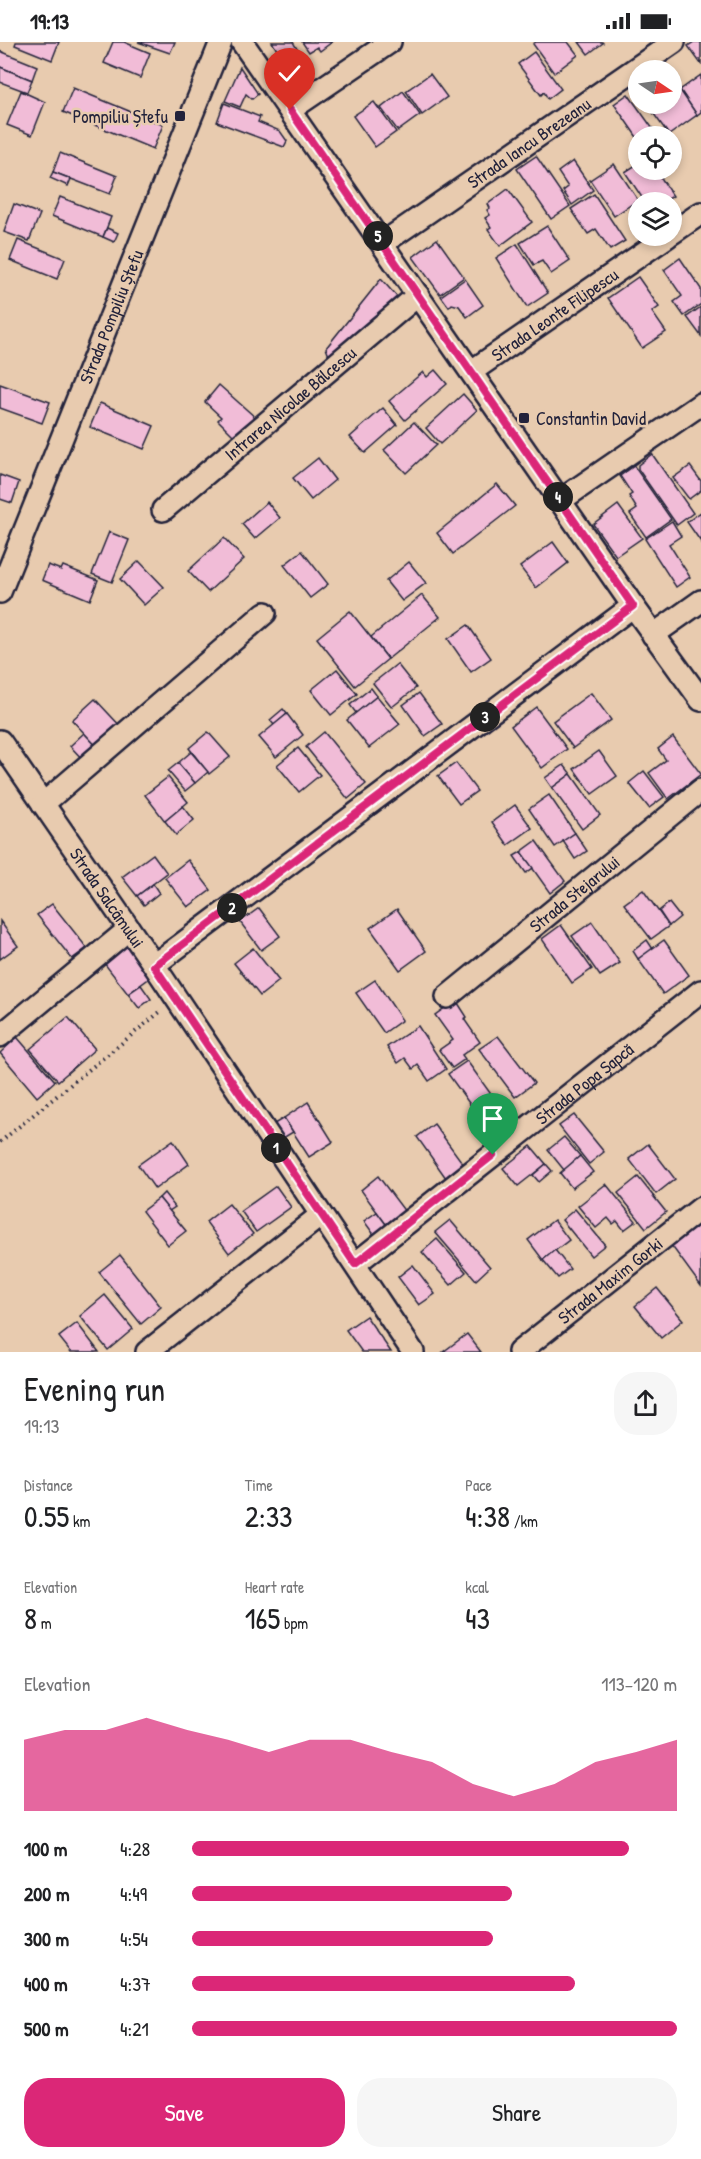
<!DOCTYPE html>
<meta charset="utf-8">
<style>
:root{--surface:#fff;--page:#f6f6f6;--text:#202124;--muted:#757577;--accent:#db2777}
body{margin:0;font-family:"Patrick Hand",sans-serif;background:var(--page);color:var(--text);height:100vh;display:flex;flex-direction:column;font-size:22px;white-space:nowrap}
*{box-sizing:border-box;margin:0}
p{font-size:20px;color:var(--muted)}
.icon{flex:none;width:33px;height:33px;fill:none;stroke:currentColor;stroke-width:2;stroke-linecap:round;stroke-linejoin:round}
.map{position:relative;height:1310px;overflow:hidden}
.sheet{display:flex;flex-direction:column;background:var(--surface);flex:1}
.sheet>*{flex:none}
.needle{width:39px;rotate:103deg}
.controls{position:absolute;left:628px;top:18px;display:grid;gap:12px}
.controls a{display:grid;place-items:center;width:54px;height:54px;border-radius:50%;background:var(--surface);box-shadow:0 3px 9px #0003;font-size:30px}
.pin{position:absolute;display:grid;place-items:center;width:51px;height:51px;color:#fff;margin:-62px -26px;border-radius:50% 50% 50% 0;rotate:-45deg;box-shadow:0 0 6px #0007}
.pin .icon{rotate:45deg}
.km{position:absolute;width:30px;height:30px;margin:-15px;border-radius:50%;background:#222;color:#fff;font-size:16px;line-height:30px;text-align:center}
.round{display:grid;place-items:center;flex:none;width:63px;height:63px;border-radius:24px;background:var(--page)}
.headline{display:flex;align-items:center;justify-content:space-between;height:102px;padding:0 24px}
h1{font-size:33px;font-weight:600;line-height:45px}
.stats{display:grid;grid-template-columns:repeat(3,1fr);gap:9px;height:102px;padding:6px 24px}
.stats div{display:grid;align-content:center}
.stats b{font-size:30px;font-weight:600}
.stats small{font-size:16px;font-weight:400}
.stats p{font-size:16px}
.chart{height:168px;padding:12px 24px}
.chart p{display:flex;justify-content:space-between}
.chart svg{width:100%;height:108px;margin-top:6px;fill:var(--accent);opacity:.7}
.primary-button{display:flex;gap:12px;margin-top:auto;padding:12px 24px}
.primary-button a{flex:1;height:69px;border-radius:24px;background:var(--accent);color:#fff;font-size:24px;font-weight:600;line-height:69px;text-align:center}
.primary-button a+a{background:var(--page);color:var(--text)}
ul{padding:0 24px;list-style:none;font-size:20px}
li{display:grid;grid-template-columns:96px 72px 1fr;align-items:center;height:45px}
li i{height:15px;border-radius:8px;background:var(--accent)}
.status{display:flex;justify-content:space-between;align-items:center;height:42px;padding:0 30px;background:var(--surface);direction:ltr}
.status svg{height:16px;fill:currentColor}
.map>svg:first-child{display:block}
.building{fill:#f1bcd7;stroke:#22223b;stroke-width:1.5}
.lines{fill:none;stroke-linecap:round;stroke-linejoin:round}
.minor-casing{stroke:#22223b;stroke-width:26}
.path{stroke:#22223b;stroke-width:4;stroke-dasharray:1.5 4.5;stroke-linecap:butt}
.minor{stroke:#e8cbaf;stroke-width:21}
.route-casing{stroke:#fff;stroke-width:12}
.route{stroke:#db2777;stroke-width:8}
.poi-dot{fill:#22223b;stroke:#e8cbaf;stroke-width:2}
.labels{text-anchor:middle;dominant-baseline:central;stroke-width:5;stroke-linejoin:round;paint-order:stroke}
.poi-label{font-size:18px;fill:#22223b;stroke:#e8cbaf;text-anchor:end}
.street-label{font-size:18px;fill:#22223b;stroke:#e8cbaf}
</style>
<div class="status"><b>19:13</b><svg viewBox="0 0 49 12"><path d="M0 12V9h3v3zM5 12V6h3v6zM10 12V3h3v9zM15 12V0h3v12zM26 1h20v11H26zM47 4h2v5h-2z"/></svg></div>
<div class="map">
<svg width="701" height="1310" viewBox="0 0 701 1310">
<rect width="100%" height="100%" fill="#e8cbaf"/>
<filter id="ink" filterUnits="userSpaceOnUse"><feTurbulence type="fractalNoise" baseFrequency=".0167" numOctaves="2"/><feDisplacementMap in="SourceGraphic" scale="12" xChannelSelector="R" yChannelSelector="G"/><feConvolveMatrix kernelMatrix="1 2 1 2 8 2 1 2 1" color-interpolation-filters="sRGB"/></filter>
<g filter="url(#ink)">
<g class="building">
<path d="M16 0H59L52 18 15 3Z"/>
<path d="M113 0H124L150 11 140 36 104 21Z"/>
<path d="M138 0H175L170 11Z"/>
<path d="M272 0H293L297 7 282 16Z"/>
<path d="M302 0H332L320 9 317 5 309 10Z"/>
<path d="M536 0H568L578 13 554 31 533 2Z"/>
<path d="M579 0H602L603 1 588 12Z"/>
<path d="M694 0H701V22L688 4Z"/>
<path d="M0 9 37 24 32 38 0 25Z"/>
<path d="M534 10 561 47 548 57 544 50 541 53 518 22Z"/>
<path d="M0 25 32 38 27 50 0 40Z"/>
<path d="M240 25 258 52 252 57 246 52 240 65 225 59Z"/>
<path d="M430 32 447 55 422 73 406 49Z"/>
<path d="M701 33V70L697 73 680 48Z"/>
<path d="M73 46 163 83 153 107 63 70Z"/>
<path d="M680 48 697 73 669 93 651 68 660 62H672V53Z"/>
<path d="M21 49 45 60 32 93 7 83Z"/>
<path d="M403 49 420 73 398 89 381 66Z"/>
<path d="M628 52 658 94H639V98L614 62Z"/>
<path d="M374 60 396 90 375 105 353 74Z"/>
<path d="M224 61 260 75 258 80 280 89 287 99 284 105 217 80Z"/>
<path d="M60 111 117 134 110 152 53 130Z"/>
<path d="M536 114 570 164 551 177 517 127Z"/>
<path d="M573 119 593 148 572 163 563 149 568 145 558 130Z"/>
<path d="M639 121V128H656L673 154 663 160H645L625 130Z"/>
<path d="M614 122 638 158 614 174 590 138Z"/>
<path d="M53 130 71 137 68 144 50 136Z"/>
<path d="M508 147 532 180 500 204 488 187 491 185 485 176 490 173 487 168 490 166 488 162Z"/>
<path d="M594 152 625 199 610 208 596 187 588 192 571 167Z"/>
<path d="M60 155 111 175 103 195 52 174Z"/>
<path d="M14 162 40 172 29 199 4 190Z"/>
<path d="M547 184 570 219 551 232 542 219 534 223 520 201Z"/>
<path d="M107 186 118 191 114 200 103 195Z"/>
<path d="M437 197 464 235 440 252 413 215Z"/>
<path d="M18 198 65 217 57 237 10 218Z"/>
<path d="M517 202 548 251 527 265 496 216Z"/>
<path d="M680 216 701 247V262L684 274 674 260 682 254 664 228Z"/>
<path d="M638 235 659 265 652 270 666 290 642 306 608 256Z"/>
<path d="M381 237 398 256 329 314 326 306Z"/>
<path d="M465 237 483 263 467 275 459 264 452 262 449 265 441 254Z"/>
<path d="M701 265V294L687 275Z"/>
<path d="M435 328 447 342 405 378 389 359 423 330 427 335Z"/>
<path d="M0 342 50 360 42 381 0 366Z"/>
<path d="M219 343 256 376 236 396 218 378 221 375 205 360Z"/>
<path d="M463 352 477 368 440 402 426 386Z"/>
<path d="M100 361 154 384 144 407 90 385Z"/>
<path d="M383 366 397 383 365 411 350 395Z"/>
<path d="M414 380 436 403 406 431 384 408Z"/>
<path d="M652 412 693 471 677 483 638 427V423Z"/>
<path d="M318 416 335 438 311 458 293 436Z"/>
<path d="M634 424 671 477 646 495 630 472 637 467 629 454 632 452 620 434Z"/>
<path d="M690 424 701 439V448L689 457 673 436Z"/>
<path d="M0 433 19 440 12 461 0 457Z"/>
<path d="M497 442 515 464 453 512 437 491Z"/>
<path d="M267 460 280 476 255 497 242 482Z"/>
<path d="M618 463 642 496 616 514 593 482Z"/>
<path d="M701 470V500L687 480Z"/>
<path d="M672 479 681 494 669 502 690 535 676 545 645 497Z"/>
<path d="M109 490 129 498 112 540 92 532Z"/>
<path d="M224 496 244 517 208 550 188 529Z"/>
<path d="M553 500 568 521 536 546 520 525Z"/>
<path d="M302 509 328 542 310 556 284 523Z"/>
<path d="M139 519 164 545 144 563 120 537Z"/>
<path d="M409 520 426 541 402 559 386 539Z"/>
<path d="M48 523 61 528 63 524 98 538 90 558 42 538Z"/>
<path d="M422 553 440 575 388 617 371 595Z"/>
<path d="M350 569 388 617 355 644 317 596Z"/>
<path d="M468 583 491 616 471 630 448 597Z"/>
<path d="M397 622 416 646 392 665 373 641Z"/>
<path d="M337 627 357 652 331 673 311 648Z"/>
<path d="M371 646 377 654 356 671 350 663Z"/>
<path d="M419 651 442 682 425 694 403 663Z"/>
<path d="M591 651 611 678 573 706 553 679Z"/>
<path d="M377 654 400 682 369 706 347 678Z"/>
<path d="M95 657 123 687 100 708 72 678Z"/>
<path d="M536 665 567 707 542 726 511 684Z"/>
<path d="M283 667 287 672 274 683 270 678Z"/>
<path d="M287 672 303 693 276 715 259 695Z"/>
<path d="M208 690 230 715 209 732 189 706Z"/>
<path d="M324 690 366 742 348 757 306 705Z"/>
<path d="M84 691 100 708 86 721 70 704Z"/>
<path d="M673 695 701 732 668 757 649 731 666 718 658 707Z"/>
<path d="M298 706 320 733 299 750 277 723Z"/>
<path d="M599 709 617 734 592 752 574 727Z"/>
<path d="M191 710 208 730 195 741 178 721Z"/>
<path d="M178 721 195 741 185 749 168 729Z"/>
<path d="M456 721 477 749 459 762 438 734Z"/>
<path d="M564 723 571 732 552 746 545 736Z"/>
<path d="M644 729 664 755 649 766 629 741Z"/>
<path d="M571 732 600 773 582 787 552 746Z"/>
<path d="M168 735 188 760 165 779 145 753Z"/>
<path d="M549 753 575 791 555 805 529 767Z"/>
<path d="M515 763 532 786 508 803 492 780Z"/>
<path d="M183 764 194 778 176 793 165 779Z"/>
<path d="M575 791 587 809 575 817 563 799Z"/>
<path d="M536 799 565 839 550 851 521 810Z"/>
<path d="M521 810 533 826 526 831 514 814Z"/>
<path d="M153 812 167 831 137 854 122 835Z"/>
<path d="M188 818 211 848 188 865 165 836Z"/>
<path d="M153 842 159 851 144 863 137 854Z"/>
<path d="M643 848 669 884 651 897 624 862Z"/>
<path d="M669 861 680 875 669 884 659 869Z"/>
<path d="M52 862 87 906 72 917 37 873Z"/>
<path d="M259 866 280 894 261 908 240 880Z"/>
<path d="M397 867 426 909 400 928 370 886Z"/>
<path d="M0 879 18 904 0 917Z"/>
<path d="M592 880 620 921 600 934 572 894Z"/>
<path d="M561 883 592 927 572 941 542 897Z"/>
<path d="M647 898 653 907 638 917 633 909Z"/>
<path d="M664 898 689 933 663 952 638 917Z"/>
<path d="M127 903 151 935 128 952 104 921Z"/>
<path d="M253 906 279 939 260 954 234 921Z"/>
<path d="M375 938 402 978 384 991 356 951Z"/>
<path d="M141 943 151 957 139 966 128 952Z"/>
<path d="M456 958 467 975 464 977 480 1000 462 1013 465 1017 452 1026 439 1008 453 998 435 973Z"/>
<path d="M68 975 95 1007 58 1039 30 1007Z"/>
<path d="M418 984 446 1027 429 1039 418 1023 413 1027 405 1016 398 1021 387 1005Z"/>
<path d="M498 994 534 1041 515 1055 479 1007Z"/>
<path d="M17 995 55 1039 37 1055 0 1011Z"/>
<path d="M467 1019 493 1055 474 1068 448 1032Z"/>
<path d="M308 1060 333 1100 309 1115 284 1076Z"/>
<path d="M574 1073 604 1110 589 1122 559 1084Z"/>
<path d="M284 1076 293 1090 283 1096 274 1082Z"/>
<path d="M434 1082 464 1123 446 1136 417 1095Z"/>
<path d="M564 1095 580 1114 564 1128 548 1108Z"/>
<path d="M173 1098 189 1122 155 1147 138 1123Z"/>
<path d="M648 1102 675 1137 656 1152 629 1117Z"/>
<path d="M531 1104 546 1122 518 1144 503 1126Z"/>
<path d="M580 1114 593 1130 572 1146 560 1131Z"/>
<path d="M546 1122 552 1129 539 1140 533 1133Z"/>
<path d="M378 1134 406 1171 388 1185 361 1148Z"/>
<path d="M638 1135 666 1170 646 1186 618 1151Z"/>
<path d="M606 1142 636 1179 624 1188 617 1179 613 1182 608 1176 596 1186 578 1164Z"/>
<path d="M276 1144 291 1165 256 1190 241 1169Z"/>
<path d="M164 1151 175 1165 169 1169 159 1156Z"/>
<path d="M159 1156 186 1189 168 1203 142 1169Z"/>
<path d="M229 1162 253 1192 229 1211 206 1180Z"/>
<path d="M575 1167 605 1203 591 1214 562 1178Z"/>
<path d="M377 1170 388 1185 375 1194 364 1179Z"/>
<path d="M450 1178 490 1225 476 1238 435 1190Z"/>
<path d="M554 1178 569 1198 543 1218 528 1198Z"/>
<path d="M701 1182V1244L671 1203Z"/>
<path d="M437 1197 466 1230 451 1243 422 1210Z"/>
<path d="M555 1208 570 1227 558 1236 543 1218Z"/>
<path d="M120 1213 161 1265 141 1282 99 1230Z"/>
<path d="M413 1223 435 1252 419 1263 398 1235Z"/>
<path d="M657 1246 683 1278 661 1296 635 1264Z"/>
<path d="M105 1253 133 1287 108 1308 80 1274Z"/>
<path d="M366 1274 391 1310H362L346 1288Z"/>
<path d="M77 1281 99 1310H71L59 1295Z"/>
<path d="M467 1292 481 1310H443Z"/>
</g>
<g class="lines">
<defs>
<g id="minor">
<path d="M242 0 633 564 701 658"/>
<path d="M290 68 390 0"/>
<path d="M672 191 701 171"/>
<path id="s1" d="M383 201 674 0"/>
<path id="s2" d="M472 329 668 194"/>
<path d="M561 458 701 362"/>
<path id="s3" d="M163 468 418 253"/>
<path id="s4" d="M0 550 221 0"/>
<path d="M653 593 701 559"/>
<path id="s5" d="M0 699 154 923 413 1310"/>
<path d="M43 762 265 571"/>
<path d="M154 923 633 564"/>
<path id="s6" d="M447 955 701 748"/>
<path d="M0 994 129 887"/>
<path id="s7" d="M355 1222 701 949"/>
<path d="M147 1310 321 1173"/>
<path id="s8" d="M519 1310 701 1166"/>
</g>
</defs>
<use href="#minor" class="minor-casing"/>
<path class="path" d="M0 1100 160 970"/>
<use href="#minor" class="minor"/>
</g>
</g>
<g class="lines" filter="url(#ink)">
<defs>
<path id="route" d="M290 68 633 564 154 924 355 1222 493 1113"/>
</defs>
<use href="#route" class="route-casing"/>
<use href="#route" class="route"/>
</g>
<g class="poi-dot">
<rect x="174" y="68" width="12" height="12" rx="3"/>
<rect x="518" y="370" width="12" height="12" rx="3"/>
</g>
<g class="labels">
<g class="poi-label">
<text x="168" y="74">Pompiliu Ștefu</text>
<text x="536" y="376" text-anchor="start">Constantin David</text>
</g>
<g class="street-label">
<text stroke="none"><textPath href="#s1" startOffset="177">Strada Iancu Brezeanu</textPath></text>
<text stroke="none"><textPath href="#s2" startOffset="100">Strada Leonte Filipescu</textPath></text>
<text stroke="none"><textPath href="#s4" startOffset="297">Strada Pompiliu Ștefu</textPath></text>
<text stroke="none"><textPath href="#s3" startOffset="166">Intrarea Nicolae Bălcescu</textPath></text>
<text stroke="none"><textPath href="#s6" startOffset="164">Strada Stejarului</textPath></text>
<text stroke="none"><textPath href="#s5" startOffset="190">Strada Salcâmului</textPath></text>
<text stroke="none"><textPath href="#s7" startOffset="292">Strada Popa Șapcă</textPath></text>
<text stroke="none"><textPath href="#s8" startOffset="116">Strada Maxim Gorki</textPath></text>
</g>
</g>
</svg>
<div class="controls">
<a><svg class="needle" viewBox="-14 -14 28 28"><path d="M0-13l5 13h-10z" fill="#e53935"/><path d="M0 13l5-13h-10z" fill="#757577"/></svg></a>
<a><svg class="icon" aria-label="locate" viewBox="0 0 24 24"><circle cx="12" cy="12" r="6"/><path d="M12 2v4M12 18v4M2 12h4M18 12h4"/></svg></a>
<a><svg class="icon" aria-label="layers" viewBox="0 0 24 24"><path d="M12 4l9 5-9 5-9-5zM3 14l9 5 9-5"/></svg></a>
</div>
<div class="pin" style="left:493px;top:1113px;background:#1e9e55"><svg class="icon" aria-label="arrive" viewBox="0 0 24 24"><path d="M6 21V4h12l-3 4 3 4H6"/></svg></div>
<div class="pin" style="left:290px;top:68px;background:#d93025"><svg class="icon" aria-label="check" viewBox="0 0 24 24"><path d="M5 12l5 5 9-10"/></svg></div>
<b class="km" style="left:276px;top:1106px">1</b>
<b class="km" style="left:232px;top:866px">2</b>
<b class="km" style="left:485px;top:675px">3</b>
<b class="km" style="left:558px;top:455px">4</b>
<b class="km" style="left:378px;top:194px">5</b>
</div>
<section class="sheet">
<div class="headline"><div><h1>Evening run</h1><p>19:13</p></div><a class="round"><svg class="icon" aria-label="share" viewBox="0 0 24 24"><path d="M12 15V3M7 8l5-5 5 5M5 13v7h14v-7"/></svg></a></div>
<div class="stats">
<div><p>Distance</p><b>0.55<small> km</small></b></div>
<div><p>Time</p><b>2:33</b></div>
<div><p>Pace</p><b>4:38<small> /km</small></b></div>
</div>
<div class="stats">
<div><p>Elevation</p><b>8<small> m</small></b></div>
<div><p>Heart rate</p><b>165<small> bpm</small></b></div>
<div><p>kcal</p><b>43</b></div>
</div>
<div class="chart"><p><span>Elevation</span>113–120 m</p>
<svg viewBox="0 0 160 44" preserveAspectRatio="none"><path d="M0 44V15L10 11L20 11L30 6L40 11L50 15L60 20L70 15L80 15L90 20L100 24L110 33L120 38L130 33L140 24L150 20L160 15V44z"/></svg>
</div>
<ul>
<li><b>100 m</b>4:28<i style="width:90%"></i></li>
<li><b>200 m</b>4:49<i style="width:66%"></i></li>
<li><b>300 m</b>4:54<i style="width:62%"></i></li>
<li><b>400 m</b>4:37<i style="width:79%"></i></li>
<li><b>500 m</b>4:21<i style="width:100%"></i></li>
</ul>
<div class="primary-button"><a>Save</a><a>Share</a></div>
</section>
